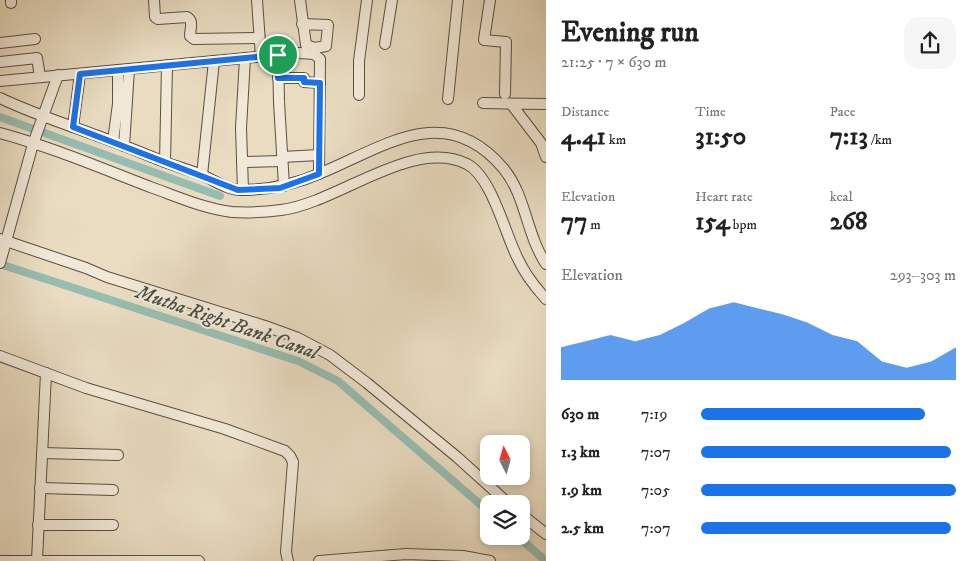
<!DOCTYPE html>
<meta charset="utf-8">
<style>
:root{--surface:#fff;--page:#f6f6f6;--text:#222;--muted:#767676;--accent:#1a73e8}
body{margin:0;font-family:"IM FELL DW Pica",serif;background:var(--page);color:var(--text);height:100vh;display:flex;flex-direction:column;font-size:19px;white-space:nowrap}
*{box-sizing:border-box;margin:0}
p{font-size:16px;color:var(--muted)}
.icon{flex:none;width:28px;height:28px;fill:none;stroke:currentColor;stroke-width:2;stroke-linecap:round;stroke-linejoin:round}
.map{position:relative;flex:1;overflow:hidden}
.details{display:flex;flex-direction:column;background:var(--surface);width:425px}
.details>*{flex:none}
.needle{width:32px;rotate:354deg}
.buttons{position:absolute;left:480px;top:435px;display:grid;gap:10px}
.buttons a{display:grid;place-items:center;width:50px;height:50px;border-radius:10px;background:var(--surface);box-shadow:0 2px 8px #0003;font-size:25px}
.pin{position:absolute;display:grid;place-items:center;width:42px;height:42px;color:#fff;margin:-21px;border:2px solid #fff;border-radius:50%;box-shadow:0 1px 5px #0007}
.round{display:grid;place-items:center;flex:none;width:52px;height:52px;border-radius:15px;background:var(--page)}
.headline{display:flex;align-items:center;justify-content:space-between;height:85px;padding:0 15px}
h1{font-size:28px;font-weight:700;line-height:38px}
.stats{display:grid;grid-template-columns:repeat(3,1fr);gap:8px;height:85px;padding:5px 15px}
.stats div{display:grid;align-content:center}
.stats b{font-size:25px;font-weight:700}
.stats small{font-size:14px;font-weight:400}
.stats p{font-size:14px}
.chart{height:140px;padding:10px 15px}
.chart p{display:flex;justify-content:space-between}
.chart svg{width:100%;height:90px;margin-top:5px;fill:var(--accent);opacity:.7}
ul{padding:0 15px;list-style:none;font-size:16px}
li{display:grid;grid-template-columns:80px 60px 1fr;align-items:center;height:38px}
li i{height:12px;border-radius:6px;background:var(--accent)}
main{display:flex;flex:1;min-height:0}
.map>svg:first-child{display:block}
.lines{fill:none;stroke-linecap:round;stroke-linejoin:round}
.canal{stroke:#97bcb0;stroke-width:8}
.minor-casing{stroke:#5a4f42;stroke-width:12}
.minor{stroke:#f1e8d7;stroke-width:10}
.route-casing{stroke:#fff;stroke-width:10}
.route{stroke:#1a73e8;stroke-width:6}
.labels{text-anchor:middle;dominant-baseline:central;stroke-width:4;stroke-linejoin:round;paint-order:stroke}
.water-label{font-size:20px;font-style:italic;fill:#4b4f45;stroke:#f1e8d7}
</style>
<main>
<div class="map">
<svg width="546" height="561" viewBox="0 0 546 561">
<rect width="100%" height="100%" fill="#e9dcc1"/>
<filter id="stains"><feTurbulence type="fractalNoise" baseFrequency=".004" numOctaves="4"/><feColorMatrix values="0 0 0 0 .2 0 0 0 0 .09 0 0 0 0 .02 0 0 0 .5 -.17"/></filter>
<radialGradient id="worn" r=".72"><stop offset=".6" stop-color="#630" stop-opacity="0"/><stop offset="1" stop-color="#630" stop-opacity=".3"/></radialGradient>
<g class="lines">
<g class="canal">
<path d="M0 117 220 196"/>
<path d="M0 264 298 361 338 381 489 512"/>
<path d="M517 536 546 561"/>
</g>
<defs>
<g id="minor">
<path d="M11 0V3"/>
<path d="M154 0 155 17 158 19 187 17C194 21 190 29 190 36L194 39 259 38"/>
<path d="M257 0 261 57"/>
<path d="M300 0 306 45 315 48 326 46 328 25 302 24"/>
<path d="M490 0 484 40 506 42 505 94"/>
<path d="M0 43 35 39"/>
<path d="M385 44 392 0"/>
<path d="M278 55 279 102 284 186"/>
<path d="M0 62 37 58 40 77"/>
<path d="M278 78H304V82L320 83"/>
<path d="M0 81 299 53 314 54 320 59 319 174"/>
<path d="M359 95V61L367 0"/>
<path d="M0 98C31 113 63 123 95 135 118 143 140 152 162 161 175 166 189 170 202 175 214 180 227 190 240 190 270 190 294 185 321 173 384 147 445 100 503 168 526 195 526 234 546 264"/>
<path d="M448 99 458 0"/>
<path d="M483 103 546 104"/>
<path d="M512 105 541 143 546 157"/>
<path d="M73 127 80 74"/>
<path d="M0 133C52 147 103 169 153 188 178 197 205 209 232 212 249 213 265 212 281 210 338 203 412 137 467 164 492 177 505 234 518 259 525 274 535 287 546 299"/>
<path d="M113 141 118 104V70"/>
<path d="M124 146 129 69"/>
<path d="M282 157 319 155"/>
<path d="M165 162 167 65"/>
<path d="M242 162 282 161"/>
<path d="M202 175 214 61"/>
<path d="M243 190 241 128 245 58"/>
<path d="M0 239 86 268 107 277 265 326 298 338 330 355 367 383 457 457 509 504"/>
<path d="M0 263 33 144 58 75"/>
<path d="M0 356 86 388 225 429 285 451 290 456 293 462 286 552 288 561"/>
<path d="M42 453 118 455"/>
<path d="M40 488 113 490"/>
<path d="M521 514 546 534"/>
<path d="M38 525H113"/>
<path d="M37 560 46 373"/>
<path d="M0 561H199"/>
<path d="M319 561 406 554 463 556 490 561"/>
</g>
</defs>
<use href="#minor" class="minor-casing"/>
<use href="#minor" class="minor"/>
</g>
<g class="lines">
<defs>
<path id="route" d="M278 55V78H304V82L320 83 319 174 280 188 238 190 73 127 80 74Z"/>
</defs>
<use href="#route" class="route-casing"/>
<use href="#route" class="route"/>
</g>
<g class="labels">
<g class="water-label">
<text transform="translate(227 323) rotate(19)">Mutha Right Bank Canal</text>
</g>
</g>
<rect width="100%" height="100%" filter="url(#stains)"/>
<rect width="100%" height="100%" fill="url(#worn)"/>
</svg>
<div class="buttons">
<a><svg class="needle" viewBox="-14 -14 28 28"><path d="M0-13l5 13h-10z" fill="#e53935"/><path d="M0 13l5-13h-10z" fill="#767676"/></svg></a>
<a><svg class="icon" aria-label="layers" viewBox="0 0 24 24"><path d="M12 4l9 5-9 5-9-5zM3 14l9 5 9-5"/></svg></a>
</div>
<div class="pin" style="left:278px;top:55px;background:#1e9e55"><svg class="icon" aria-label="arrive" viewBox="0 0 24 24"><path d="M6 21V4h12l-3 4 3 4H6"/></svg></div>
</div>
<section class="details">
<div class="headline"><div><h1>Evening run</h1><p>21:25 · 7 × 630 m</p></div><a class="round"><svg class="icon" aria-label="share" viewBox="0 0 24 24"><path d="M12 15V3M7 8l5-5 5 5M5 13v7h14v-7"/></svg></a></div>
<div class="stats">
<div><p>Distance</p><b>4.41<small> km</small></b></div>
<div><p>Time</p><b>31:50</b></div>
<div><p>Pace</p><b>7:13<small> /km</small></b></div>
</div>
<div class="stats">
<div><p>Elevation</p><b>77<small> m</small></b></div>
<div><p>Heart rate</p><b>154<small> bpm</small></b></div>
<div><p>kcal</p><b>268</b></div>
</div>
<div class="chart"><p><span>Elevation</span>293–303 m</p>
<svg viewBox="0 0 160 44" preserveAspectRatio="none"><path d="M0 44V28L10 25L20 22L30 25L40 22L50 16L60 9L70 6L80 9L90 12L100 16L110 22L120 25L130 35L140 38L150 35L160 28V44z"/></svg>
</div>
<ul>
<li><b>630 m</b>7:19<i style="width:88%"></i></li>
<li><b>1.3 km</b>7:07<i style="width:98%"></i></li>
<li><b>1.9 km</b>7:05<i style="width:100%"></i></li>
<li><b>2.5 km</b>7:07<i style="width:98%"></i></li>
</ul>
</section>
</main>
